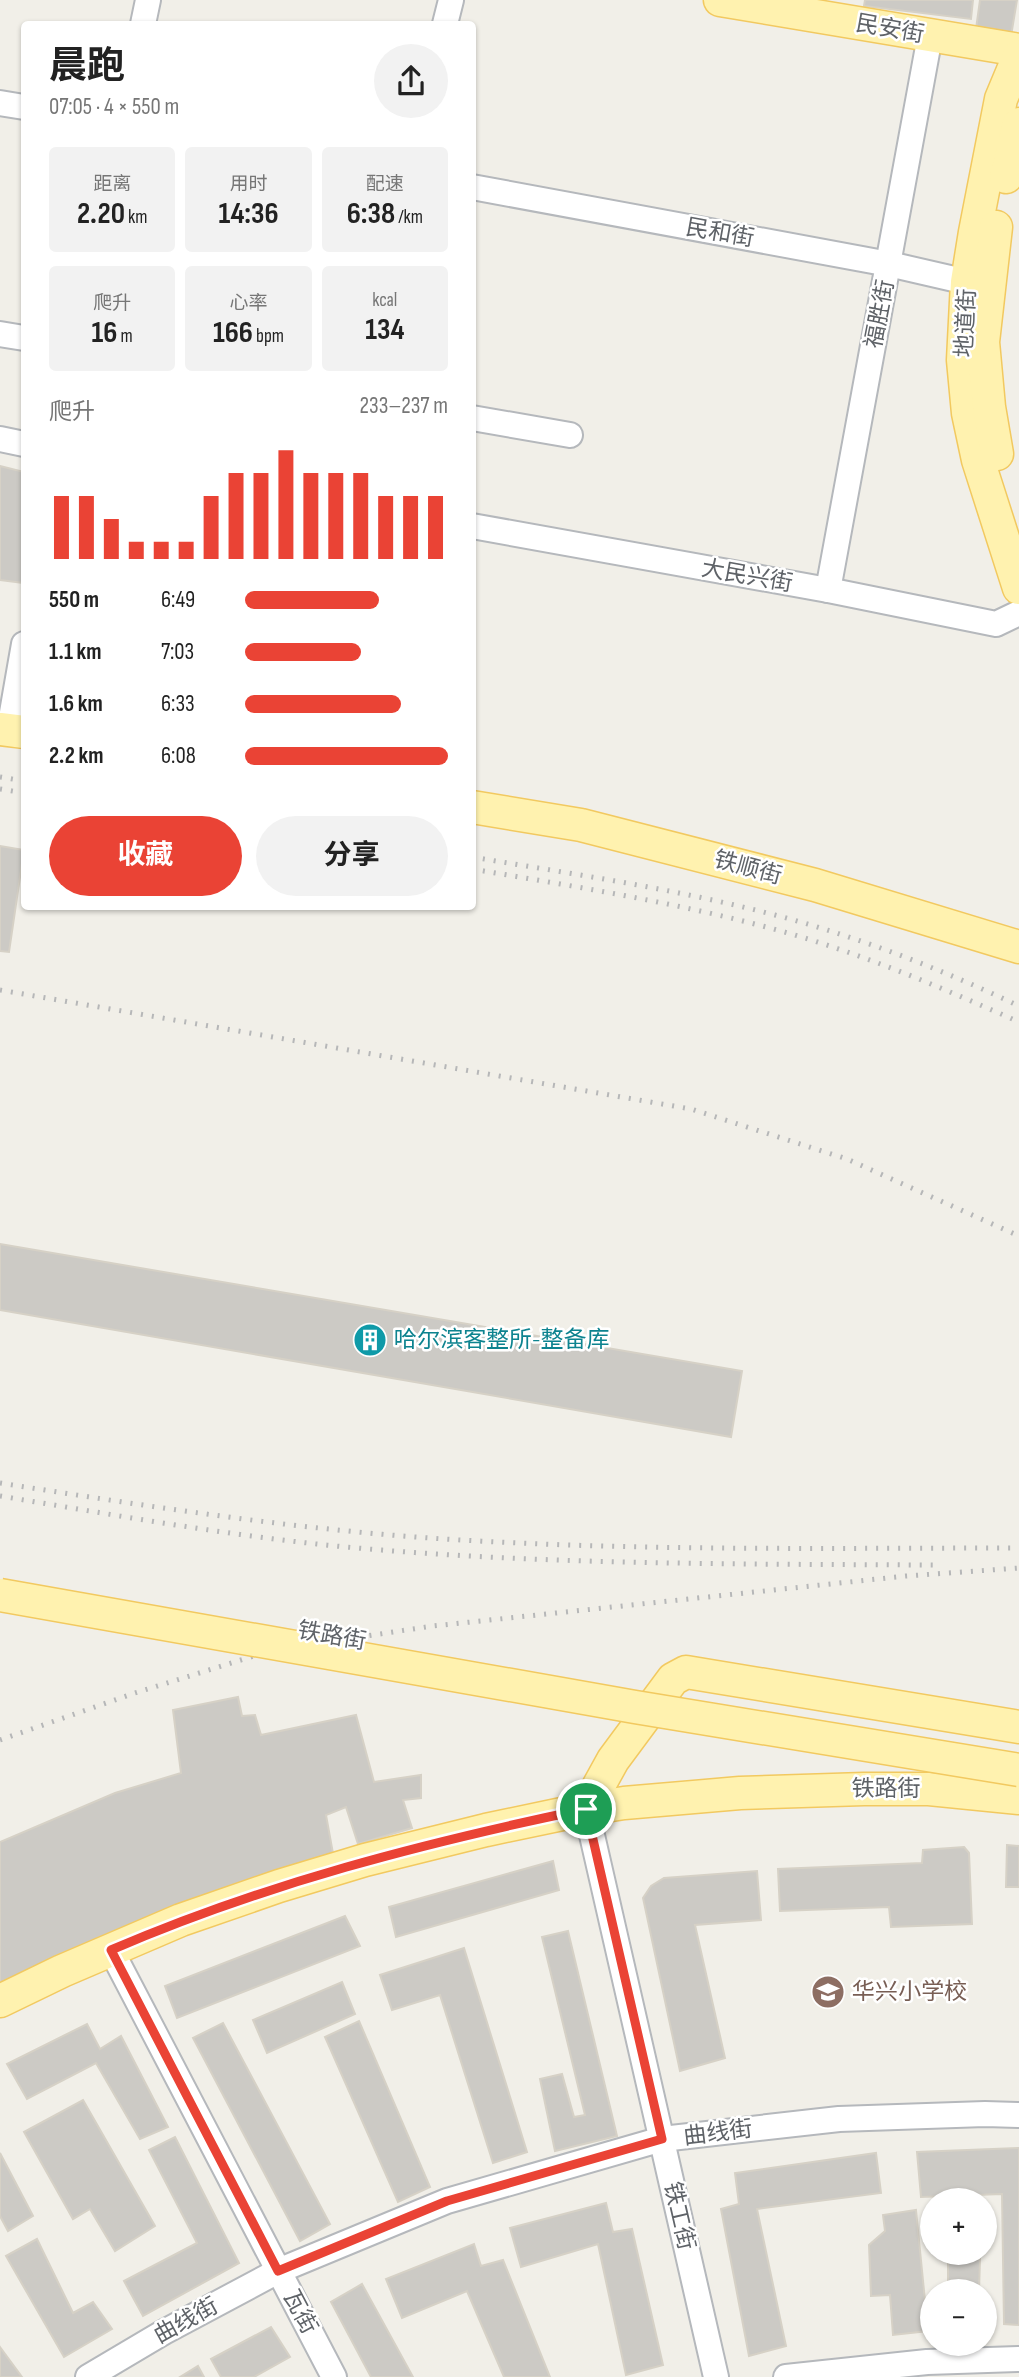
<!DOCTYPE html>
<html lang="zh">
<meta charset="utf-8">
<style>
:root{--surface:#fff;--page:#f2f2f2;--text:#222;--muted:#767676;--accent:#ea4335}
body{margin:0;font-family:"Sofia Sans Condensed","Noto Sans SC",sans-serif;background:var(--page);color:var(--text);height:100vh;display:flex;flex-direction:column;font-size:26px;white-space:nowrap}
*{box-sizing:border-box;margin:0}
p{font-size:23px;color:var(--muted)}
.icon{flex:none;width:38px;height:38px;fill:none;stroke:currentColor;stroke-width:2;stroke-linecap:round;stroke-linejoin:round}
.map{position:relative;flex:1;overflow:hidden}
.side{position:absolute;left:21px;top:21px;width:455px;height:889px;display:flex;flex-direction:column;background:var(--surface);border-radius:7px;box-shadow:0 2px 5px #0004}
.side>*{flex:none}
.controls{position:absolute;left:920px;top:2188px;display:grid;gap:14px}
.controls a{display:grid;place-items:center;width:77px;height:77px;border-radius:50%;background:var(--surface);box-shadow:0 2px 5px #0004;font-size:35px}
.pin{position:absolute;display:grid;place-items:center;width:60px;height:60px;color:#fff;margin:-30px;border:4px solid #fff;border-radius:50%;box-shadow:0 2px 7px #0007}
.round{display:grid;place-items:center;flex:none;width:74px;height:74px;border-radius:37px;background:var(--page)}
.headline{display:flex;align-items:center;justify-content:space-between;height:119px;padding:0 28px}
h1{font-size:38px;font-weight:700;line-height:52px}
.metrics{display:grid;grid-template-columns:repeat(3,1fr);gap:10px;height:119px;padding:7px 28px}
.metrics div{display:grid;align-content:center;border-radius:7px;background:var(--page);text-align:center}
.metrics b{font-size:30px;font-weight:700}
.metrics small{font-size:19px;font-weight:400}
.metrics p{font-size:19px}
.chart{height:196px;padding:14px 28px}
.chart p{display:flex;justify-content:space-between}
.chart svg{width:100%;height:126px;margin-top:7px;stroke:var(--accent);stroke-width:6}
.action{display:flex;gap:14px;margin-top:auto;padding:14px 28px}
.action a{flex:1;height:80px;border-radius:42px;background:var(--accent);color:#fff;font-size:28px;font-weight:700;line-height:80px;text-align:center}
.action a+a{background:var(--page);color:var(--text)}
ul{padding:0 28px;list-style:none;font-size:23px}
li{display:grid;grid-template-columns:112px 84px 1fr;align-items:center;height:52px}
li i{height:18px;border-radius:9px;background:var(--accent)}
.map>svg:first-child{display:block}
.building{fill:#cccac5;stroke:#d6d1c6;stroke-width:2}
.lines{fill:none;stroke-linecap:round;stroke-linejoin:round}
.minor-casing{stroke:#b5b8bc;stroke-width:28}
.major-casing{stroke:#f2c960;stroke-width:35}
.minor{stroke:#fff;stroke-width:24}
.major{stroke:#fff2af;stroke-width:32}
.rail{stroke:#b6b7b8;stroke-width:5;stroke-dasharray:2 9;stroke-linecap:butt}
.major-bridge-casing{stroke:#f2c960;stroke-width:35;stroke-linecap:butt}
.major-bridge{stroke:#fff2af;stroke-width:32}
.route-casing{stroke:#fff;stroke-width:14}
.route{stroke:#ea4335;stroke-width:9}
.labels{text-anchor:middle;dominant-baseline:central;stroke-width:5;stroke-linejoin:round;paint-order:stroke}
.street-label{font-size:23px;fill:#5f6368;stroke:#fff}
.culture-label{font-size:23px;fill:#0d838f;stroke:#fff;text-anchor:start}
.education-label{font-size:23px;fill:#785e54;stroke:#fff;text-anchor:start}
</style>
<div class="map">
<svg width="1019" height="2377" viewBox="0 0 1019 2377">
<rect width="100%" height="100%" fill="#f1efe8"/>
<g class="building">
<path d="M865 0H973L971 19 864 6Z"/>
<path d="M980 0H1017L1011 36 976 29Z"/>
<path d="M0 466 24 472V583L0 580Z"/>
<path d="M0 846 24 850 9 952 0 951Z"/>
<path d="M0 1244 742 1371 731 1437 0 1310Z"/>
<path d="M238 1697 242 1716 255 1715 261 1735 356 1715 374 1782 421 1775V1798L403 1800 412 1828 358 1844 346 1807 326 1815 334 1859 167 1909 58 1955 0 1985V1842L115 1793 181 1773 173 1710Z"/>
<path d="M1007 1845 1019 1846V1887H1006Z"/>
<path d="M964 1847 969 1853 972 1924 891 1927 889 1907 780 1911 778 1869 922 1863 923 1850Z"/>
<path d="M553 1861 559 1890 396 1937 389 1907Z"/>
<path d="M757 1871 761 1920 695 1925 725 2058 680 2071 643 1898 651 1886 664 1878Z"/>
<path d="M345 1916 360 1946 177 2018 165 1986Z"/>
<path d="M568 1931 617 2136 555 2151 540 2079 562 2074 574 2117 585 2115 542 1937Z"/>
<path d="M464 1948 527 2152 493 2163 440 1995 392 2010 380 1975Z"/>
<path d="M342 1982 355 2014 267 2053 253 2020Z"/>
<path d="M359 2021 430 2187 398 2202 325 2037Z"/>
<path d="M223 2023 330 2224 300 2241 193 2038Z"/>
<path d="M87 2024 100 2049 121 2036 168 2127 140 2139 96 2063 27 2099 7 2064Z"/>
<path d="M83 2100 155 2226 115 2251 90 2209 73 2219 24 2132Z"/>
<path d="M175 2137 239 2263 143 2316 124 2281 197 2243 149 2150Z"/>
<path d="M1019 2148V2325L1004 2324 1002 2194 921 2197 917 2152Z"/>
<path d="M0 2153 33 2216 8 2231 0 2216Z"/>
<path d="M876 2153 881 2193 757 2209 786 2346 749 2356 721 2209 739 2204 735 2173Z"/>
<path d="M606 2203 613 2232 632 2229 663 2365 626 2375 598 2244 521 2267 510 2228Z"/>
<path d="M916 2210 928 2331 893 2335 890 2295 871 2296 869 2245 885 2231 883 2215Z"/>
<path d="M37 2239 73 2313 93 2302 112 2329 64 2357 6 2256Z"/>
<path d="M474 2244 481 2266 503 2260 550 2377H504L467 2291 402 2318 386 2279Z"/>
<path d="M948 2259H980L979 2291H948Z"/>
<path d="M362 2284 413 2377H371L331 2302Z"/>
<path d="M271 2327 290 2357 254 2377H221L211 2359Z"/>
<path d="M0 2347 22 2377H0Z"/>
<path d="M198 2366 204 2377H180Z"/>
</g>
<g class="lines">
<defs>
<g id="minor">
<path d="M143 24 148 0"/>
<path d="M445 24 451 0"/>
<path d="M0 103 24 107"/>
<path d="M472 187 889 264 967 282"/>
<path d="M0 334 24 338"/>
<path d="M472 418 570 435"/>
<path d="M0 439 24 444"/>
<path d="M472 526 828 590 996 624 1019 613"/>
<path d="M828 590 930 36"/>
<path d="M9 730 24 644"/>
<path d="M586 1809 716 2377"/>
<path d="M111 1950 334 2377"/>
<path d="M88 2377 164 2332 278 2271 447 2201 662 2139 839 2119 985 2114 1019 2115"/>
<path d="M786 2377 927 2362 1019 2359"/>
</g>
<g id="major">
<path d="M720 0 1019 50"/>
<path d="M1019 56 1001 99 975 232 967 282 963 360 968 413 978 460 1019 588"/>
<path d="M1006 177 1019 124"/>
<path d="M996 227 983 342 989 407 997 454"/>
<path d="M0 729 24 732"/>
<path d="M472 807 581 825 815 885 1019 947"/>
<path d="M586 1809 613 1760 673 1679 686 1672 1019 1727"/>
<path d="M0 2001 62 1971 181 1920 279 1886 365 1860 486 1830 586 1809 624 1803 740 1793 864 1789H929L1019 1798"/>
</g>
</defs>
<use href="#minor" class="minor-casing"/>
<use href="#major" class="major-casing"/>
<use href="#minor" class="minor"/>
<use href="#major" class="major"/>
<g class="rail">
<path d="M0 777 24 781"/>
<path d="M0 789 24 793"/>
<path d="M472 857C573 874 676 889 775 915 859 937 941 969 1019 1006"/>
<path d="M472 869C572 886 673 902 770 928 856 951 938 986 1019 1022"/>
<path d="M0 990 691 1109 847 1159 1019 1236"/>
<path d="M0 1483C159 1508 318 1533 479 1541 659 1551 839 1548 1019 1548"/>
<path d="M0 1496C115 1515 230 1536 346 1547 542 1565 739 1564 935 1565"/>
<path d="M0 1740 135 1693 273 1650 433 1626 906 1576 1019 1568"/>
</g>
<defs>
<path id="major-bridge" d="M0 1595 635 1707 1019 1770"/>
</defs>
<use href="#major-bridge" class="major-bridge-casing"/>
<use href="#major-bridge" class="major-bridge"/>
</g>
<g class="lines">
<defs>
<path id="route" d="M586 1809 662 2139 447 2201 278 2271 111 1950C264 1884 423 1843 586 1809Z"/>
</defs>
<use href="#route" class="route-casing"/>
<use href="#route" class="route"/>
</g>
<defs>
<symbol id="building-disc" viewBox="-11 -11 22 22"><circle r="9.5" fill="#0f9aa8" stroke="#fff"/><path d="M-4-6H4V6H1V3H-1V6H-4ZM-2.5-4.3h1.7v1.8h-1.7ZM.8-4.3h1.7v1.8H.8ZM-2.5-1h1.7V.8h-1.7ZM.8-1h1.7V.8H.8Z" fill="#fff"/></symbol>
<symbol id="school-disc" viewBox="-11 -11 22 22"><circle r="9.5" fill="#8d6e63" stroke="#fff"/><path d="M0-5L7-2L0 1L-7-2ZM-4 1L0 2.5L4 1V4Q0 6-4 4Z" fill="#fff"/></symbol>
</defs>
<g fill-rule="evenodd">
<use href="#building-disc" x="351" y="1321" width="38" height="38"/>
<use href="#school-disc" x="809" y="1973" width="38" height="38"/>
</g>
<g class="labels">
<g class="street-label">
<text transform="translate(890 29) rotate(10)">民安街</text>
<text transform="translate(720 233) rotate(10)">民和街</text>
<text transform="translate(880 314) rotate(-79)">福胜街</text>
<text transform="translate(966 323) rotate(-87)">地道街</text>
<text transform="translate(747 576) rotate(10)">大民兴街</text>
<text transform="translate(748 868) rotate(15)">铁顺街</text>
<text transform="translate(332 1636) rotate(10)">铁路街</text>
<text x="886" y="1789">铁路街</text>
<text transform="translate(718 2133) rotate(-7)">曲线街</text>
<text transform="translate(679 2216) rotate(77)">铁工街</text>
<text transform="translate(300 2312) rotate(62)">瓦街</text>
<text transform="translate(186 2321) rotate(-29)">曲线街</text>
</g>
<g class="culture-label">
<text x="394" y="1340">哈尔滨客整所-整备库</text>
</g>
<g class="education-label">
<text x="852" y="1992">华兴小学校</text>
</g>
</g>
</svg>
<div class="controls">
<a>+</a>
<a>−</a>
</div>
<div class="pin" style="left:586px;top:1809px;background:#1e9e55"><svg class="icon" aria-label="arrive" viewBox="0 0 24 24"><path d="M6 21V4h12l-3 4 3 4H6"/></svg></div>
<section class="side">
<div class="headline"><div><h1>晨跑</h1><p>07:05 · 4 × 550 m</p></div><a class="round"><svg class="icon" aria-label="share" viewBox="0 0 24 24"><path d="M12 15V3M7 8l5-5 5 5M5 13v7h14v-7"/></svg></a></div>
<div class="metrics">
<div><p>距离</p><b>2.20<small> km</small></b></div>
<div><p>用时</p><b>14:36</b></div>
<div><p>配速</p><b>6:38<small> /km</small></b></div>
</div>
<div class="metrics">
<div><p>爬升</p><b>16<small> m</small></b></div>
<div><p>心率</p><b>166<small> bpm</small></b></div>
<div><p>kcal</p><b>134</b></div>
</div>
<div class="chart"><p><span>爬升</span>233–237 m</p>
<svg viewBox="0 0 160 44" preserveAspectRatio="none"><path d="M5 44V22M15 44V22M25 44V30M35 44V38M45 44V38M55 44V38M65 44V22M75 44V14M85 44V14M95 44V6M105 44V14M115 44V14M125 44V14M135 44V22M145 44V22M155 44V22"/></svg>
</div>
<ul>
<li><b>550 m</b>6:49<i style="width:66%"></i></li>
<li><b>1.1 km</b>7:03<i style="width:57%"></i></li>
<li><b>1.6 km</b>6:33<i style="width:77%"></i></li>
<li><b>2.2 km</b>6:08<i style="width:100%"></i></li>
</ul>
<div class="action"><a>收藏</a><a>分享</a></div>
</section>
</div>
